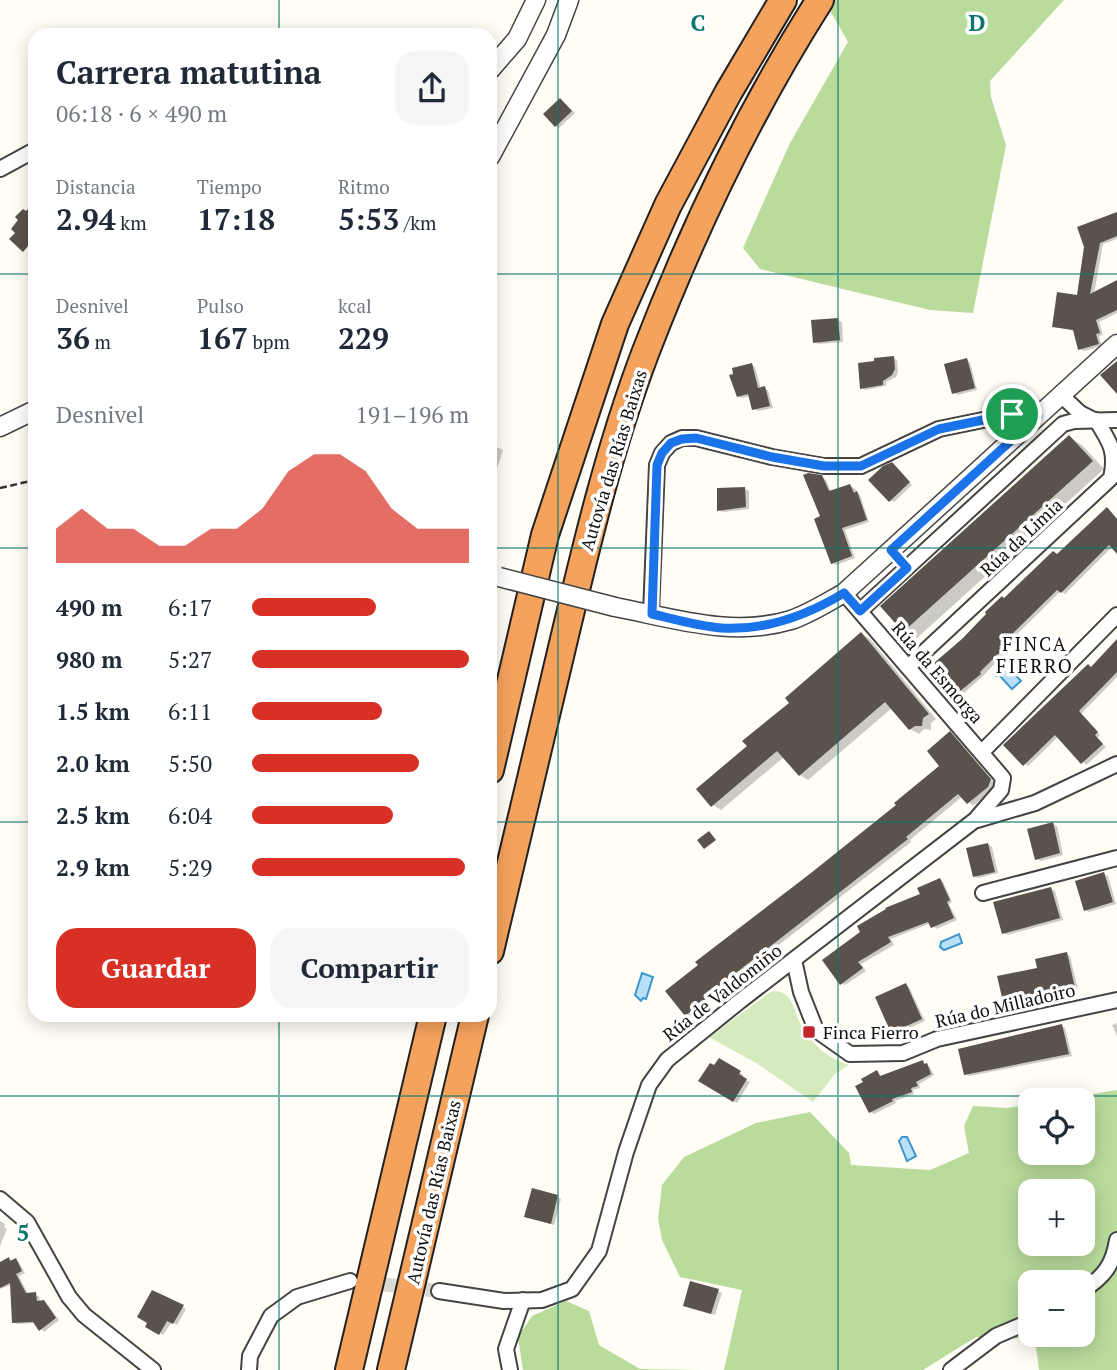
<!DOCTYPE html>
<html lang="es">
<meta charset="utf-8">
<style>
:root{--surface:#fff;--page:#f6f6f7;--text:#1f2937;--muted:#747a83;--accent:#d93025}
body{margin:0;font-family:"PT Serif",serif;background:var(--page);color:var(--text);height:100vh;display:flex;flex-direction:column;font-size:26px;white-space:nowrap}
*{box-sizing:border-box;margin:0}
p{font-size:23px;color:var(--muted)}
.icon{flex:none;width:38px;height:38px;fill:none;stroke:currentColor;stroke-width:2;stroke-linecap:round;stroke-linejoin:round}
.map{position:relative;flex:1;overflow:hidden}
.details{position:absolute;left:28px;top:28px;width:469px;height:994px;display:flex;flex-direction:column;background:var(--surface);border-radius:21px;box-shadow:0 4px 18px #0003}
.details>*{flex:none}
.fabs{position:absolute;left:1018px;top:1088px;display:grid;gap:14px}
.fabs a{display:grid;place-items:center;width:77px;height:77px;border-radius:14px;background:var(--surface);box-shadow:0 4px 18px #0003;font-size:35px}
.pin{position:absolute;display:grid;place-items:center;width:60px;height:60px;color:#fff;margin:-30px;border:4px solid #fff;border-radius:50%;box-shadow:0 2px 7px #0007}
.round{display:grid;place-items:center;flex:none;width:74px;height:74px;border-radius:21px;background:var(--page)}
.overview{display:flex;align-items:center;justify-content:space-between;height:119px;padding:0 28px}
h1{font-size:32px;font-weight:600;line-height:52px}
.stats{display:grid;grid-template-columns:repeat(3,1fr);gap:10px;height:119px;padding:7px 28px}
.stats div{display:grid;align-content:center}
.stats b{font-size:30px;font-weight:600}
.stats small{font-size:19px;font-weight:400}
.stats p{font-size:19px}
.chart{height:196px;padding:14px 28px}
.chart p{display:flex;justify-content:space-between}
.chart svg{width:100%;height:126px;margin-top:7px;fill:var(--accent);opacity:.7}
.primary-button{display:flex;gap:14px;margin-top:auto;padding:14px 28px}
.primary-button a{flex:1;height:80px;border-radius:21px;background:var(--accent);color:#fff;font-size:28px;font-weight:600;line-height:80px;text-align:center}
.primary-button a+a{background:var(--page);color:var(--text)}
ul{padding:0 28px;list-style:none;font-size:23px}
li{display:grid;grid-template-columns:112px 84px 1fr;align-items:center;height:52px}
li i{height:18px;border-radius:9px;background:var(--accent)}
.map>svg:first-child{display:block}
.green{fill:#d5ebbd}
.forest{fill:#b9dc9c;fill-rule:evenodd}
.water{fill:#b9e0f7;stroke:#3f96cf;stroke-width:2}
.shadow{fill:#0003}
.building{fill:#5a524d}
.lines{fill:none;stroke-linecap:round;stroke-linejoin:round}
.minor-tunnel{stroke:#dbdad3;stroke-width:14;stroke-dasharray:14 7;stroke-linecap:butt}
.minor-casing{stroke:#444;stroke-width:18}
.tertiary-casing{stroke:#444;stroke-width:21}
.motorway-casing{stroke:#222;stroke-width:30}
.path{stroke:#333;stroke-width:2.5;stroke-dasharray:7 3.5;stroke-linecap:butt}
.minor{stroke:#fff;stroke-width:14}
.tertiary{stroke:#fff;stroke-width:18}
.motorway{stroke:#f5a25d;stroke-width:26}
.tertiary-bridge-casing{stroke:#444;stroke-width:21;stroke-linecap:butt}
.tertiary-bridge{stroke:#fff;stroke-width:18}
.route-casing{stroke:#fff;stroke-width:14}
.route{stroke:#1a73e8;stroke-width:9}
.grid{fill:none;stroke:#0f766e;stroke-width:2;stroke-opacity:0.55}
.poi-dot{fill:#c4262e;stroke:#fff;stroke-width:2.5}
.labels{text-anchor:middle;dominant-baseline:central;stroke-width:7;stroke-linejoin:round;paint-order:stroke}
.street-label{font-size:18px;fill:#111;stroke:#fff}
.poi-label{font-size:18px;fill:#111;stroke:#fff;text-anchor:start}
.neighbourhood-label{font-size:19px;letter-spacing:2px;fill:#111;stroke:#fff}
.grid-label{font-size:23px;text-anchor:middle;font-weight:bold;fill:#0f766e;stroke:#fff;stroke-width:7;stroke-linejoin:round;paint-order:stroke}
</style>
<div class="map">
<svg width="1117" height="1370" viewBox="0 0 1117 1370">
<rect width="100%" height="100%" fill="#fffdf5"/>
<path class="green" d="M772 991C790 991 792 1003 797 1016 801 1027 808 1037 816 1045 825 1055 837 1061 849 1065L835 1074 813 1102 756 1063 709 1037Z"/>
<g class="forest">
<path d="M824 0H1064L990 81 991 97 1006 145 973 313 930 310 760 269 743 248 790 143 848 42Z"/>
<path d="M1117 1090V1370H1039L1035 1339 976 1337 923 1370H724L742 1290 680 1277 662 1240 658 1219 662 1185 684 1157 756 1123 810 1112 849 1153 851 1165 930 1170 969 1153 964 1126 973 1106 1007 1108 1031 1104V1153H1083V1101H1050ZM1031 1192H1083V1244H1031ZM1031 1283H1083V1335H1031Z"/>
<path d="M566 1301 589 1311 599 1345 640 1369 700 1370H523L518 1337 532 1316Z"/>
</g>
<g class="water">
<path d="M1004 663 1021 681 1012 689 999 675 996 676 994 674Z"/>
<path d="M959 934 962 943 944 950 940 947 941 942Z"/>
<path d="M642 973 653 977 646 999 643 998 641 1001 635 995Z"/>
<path d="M902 1137H907L916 1156 907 1161 899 1141Z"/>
</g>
<g class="shadow">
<path d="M441 31 447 34V35H434Z"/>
<path d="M560 100 575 113 559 128 556 126Z"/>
<path d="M1117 214V239L1103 244 1094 294 1117 282V313L1099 322 1103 335 1099 336 1102 346 1084 351 1080 349 1075 331 1054 326 1079 297 1086 247Z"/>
<path d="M838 320 842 322 843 342 818 344 815 341Z"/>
<path d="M893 358 897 360 898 372 896 377 886 382V386L865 390 862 388Z"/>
<path d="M967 360 970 362 977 390 957 395 954 392Z"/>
<path d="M752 365 755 367 761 389 768 390 773 408 758 411 754 409 750 396 742 398 738 396Z"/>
<path d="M1069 437 1082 445 1104 469 917 638 904 631 882 606Z"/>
<path d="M490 444 503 450 494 478 490 477Z"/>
<path d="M895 466 912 485 894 502 890 500Z"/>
<path d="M822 477 826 480 831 492 850 486 854 488 860 495 869 522 845 530 855 558 836 565 832 563 823 517Z"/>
<path d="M745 489 749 491V509L723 512 719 510Z"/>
<path d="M1111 512 1117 519V549L1112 547 1065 594 1061 591 1001 650 1005 653 983 676 964 693 961 691 1005 600Z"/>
<path d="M861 634 870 639 936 719 931 723V730L924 729 919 734 910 729 892 708 808 780 800 775 784 757 721 810 713 805 749 746Z"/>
<path d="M1117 642V677L1081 714 1100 735 1097 738 1106 747 1086 765 1059 736 1028 766 1025 764 1092 669Z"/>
<path d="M950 733 995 783 993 789 973 806 963 796 910 840 911 842 708 1000 710 1002 690 1018 686 1015 898 805 942 766Z"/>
<path d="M1053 824 1057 826 1063 855 1041 861 1037 859Z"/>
<path d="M988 844 992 847 998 873 978 878 974 876Z"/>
<path d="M1104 874 1108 876 1116 904 1089 912 1086 910Z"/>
<path d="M940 880 943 882 952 902 949 904 957 920 936 929 931 923 891 939 894 945 861 964 866 971 845 985 841 983 824 960 922 895Z"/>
<path d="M1051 889 1055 891 1063 920 1007 935 1003 932Z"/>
<path d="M1066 954 1070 956 1078 990 1009 1007 1005 1004 1039 969Z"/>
<path d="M905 985 909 987 925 1021 896 1034 892 1032Z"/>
<path d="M1117 1023V1036L1112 1025Z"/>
<path d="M1061 1026 1065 1028 1072 1056 969 1076 965 1074Z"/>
<path d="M719 1060 743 1075 742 1078 750 1082 737 1103 701 1081Z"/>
<path d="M923 1062 930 1067 934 1075 919 1084 920 1088 913 1090 914 1094 895 1101 896 1103 874 1114 871 1112 877 1072 882 1077Z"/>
<path d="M533 1190 561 1199 554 1225 530 1218Z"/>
<path d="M0 1221 5 1224 4 1227 7 1229 0 1246Z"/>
<path d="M9 1259 19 1262 25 1273 19 1276 28 1294 39 1296 40 1302 48 1305 59 1320 44 1332 36 1323 17 1324 14 1322 11 1285 0 1289V1264Z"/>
<path d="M718 1291 722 1293 715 1315 689 1307Z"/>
<path d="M165 1296 186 1309 177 1325 172 1322 163 1335 147 1326Z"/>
</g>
<g class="building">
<path d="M560 98 572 111 555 127 543 114Z"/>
<path d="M35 202V251L29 245 23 252 9 239 15 233 11 229 18 220 15 217 23 209 26 211Z"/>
<path d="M1117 212V236L1100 243 1090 294 1117 280V310L1096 320 1100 333 1096 334 1099 344 1078 350 1073 330 1052 327 1057 292 1077 295 1084 247 1077 227Z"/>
<path d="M838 318 840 340 813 343 811 320Z"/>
<path d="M894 356 895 369 892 375 883 381V385L860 389 858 363 874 361V358Z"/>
<path d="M967 358 975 388 952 394 944 364Z"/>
<path d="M1117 361V394L1100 375Z"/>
<path d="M752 363 758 388 765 386 770 406 752 410 748 394 737 397 729 375 733 374 732 368Z"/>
<path d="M1069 435 1093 461 903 632 880 606Z"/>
<path d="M892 462 910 482 889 502 868 480 883 466Z"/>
<path d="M808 473 822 475 829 491 850 484 854 493 857 491 867 520 842 528 852 556 831 564 814 519 820 516 803 475Z"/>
<path d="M745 487 746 507 717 511V488Z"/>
<path d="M1107 507 1117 519V554L1109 545 1061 593 1057 590 999 647 1002 650 980 672 981 674 959 692 934 663 962 639 986 614 985 612 1002 596 1004 598 1053 551 1057 554Z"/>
<path d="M861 632 929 714 923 718 922 726H915L909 730 885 702 799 776 777 751 711 807 696 789 747 746 742 741 789 703 785 698Z"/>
<path d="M1117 639V672L1079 711 1098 732 1095 735 1103 744 1081 764 1055 735 1023 766 1003 745 1088 664 1091 667Z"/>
<path d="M950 731 991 779 988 787 967 804 958 794 906 837 908 839 705 997 707 999 685 1016 665 991 698 965 695 962 811 873 896 805 894 803 939 766 927 751Z"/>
<path d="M1053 822 1060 853 1035 860 1027 829Z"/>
<path d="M709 831 716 840 704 849 697 840Z"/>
<path d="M988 843 995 872 973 877 966 848Z"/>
<path d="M1104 872 1113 902 1084 911 1075 881Z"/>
<path d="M940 878 950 900 947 902 954 918 931 928 928 922 888 937 891 942 858 962 863 968 840 985 822 960 860 932 857 926 886 909 885 908 920 894 917 888Z"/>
<path d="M1051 887 1060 918 1002 934 993 902Z"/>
<path d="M1067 952 1075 988 1004 1006 997 976 1037 968 1035 959Z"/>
<path d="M906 983 922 1019 891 1033 875 997Z"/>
<path d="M1062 1024 1069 1054 964 1075 958 1049Z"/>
<path d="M719 1058 741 1071 739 1074 747 1079 733 1102 698 1081 710 1063 714 1065Z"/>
<path d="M923 1060 924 1064 927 1063 931 1074 916 1082 918 1086 911 1088 912 1092 892 1099 893 1101 869 1113 855 1086 863 1082 861 1079 877 1070 880 1076Z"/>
<path d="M532 1188 558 1195 551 1224 524 1217Z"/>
<path d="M9 1257 10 1261 16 1258 22 1271 16 1274 26 1293 36 1292 37 1301 44 1300 56 1318 39 1331 33 1322 12 1323 10 1283 0 1288V1262Z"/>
<path d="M690 1281 719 1289 711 1314 683 1306Z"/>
<path d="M152 1290 184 1305 173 1324 167 1321 159 1335 145 1327 147 1323 137 1317Z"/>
</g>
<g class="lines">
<path class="minor-tunnel" d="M363 1282 439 1291"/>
<defs>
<g id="minor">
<path d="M0 169 35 150"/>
<path d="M1061 395 1080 413 1094 420"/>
<path d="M860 611 1063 424 1074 421 1117 420"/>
<path d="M651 614 657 465 662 453 671 443 682 438H696L772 457 824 466H861L939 429 1012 414 1038 416"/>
<path d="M908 667 1111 478C1117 452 1110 442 1096 420"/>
<path d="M982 752 1117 615"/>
<path d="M977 820 1035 803 1117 764"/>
<path d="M983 893 1117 858"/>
<path d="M794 960 801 992 816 1030 850 1054 903 1053 937 1039 1117 1000"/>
<path d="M0 1199 27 1222 69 1297 84 1315 153 1370"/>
<path d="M1083 1290C1104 1277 1113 1265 1117 1240"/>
<path d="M439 1291 504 1301 542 1300 572 1289 599 1251 626 1152 649 1085 667 1060 740 1001 975 820 1001 790 1003 778 844 593"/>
<path d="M249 1370 250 1356 271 1316 297 1297 350 1281"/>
<path d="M510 1370 506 1349 523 1300"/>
<path d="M951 1370 996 1336 1031 1321"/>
</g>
<g id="tertiary">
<path d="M490 70 517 39 536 0"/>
<path d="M490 157 556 35 569 0"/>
<path d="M0 427 35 410"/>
<path d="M615 607C673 618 732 638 791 620 809 614 828 602 844 593L1117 344"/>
</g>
<g id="motorway">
<path d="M490 770 545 535 615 324 668 205 728 93 783 0"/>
<path d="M490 951C514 852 537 752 561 652 585 551 609 448 646 351 693 229 750 110 820 0"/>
<path d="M349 1370 433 1015"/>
<path d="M391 1370 475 1015"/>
</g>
</defs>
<use href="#minor" class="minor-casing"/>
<use href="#tertiary" class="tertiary-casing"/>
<use href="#motorway" class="motorway-casing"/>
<path class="path" d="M0 488 35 480"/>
<use href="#minor" class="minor"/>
<use href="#tertiary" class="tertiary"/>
<use href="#motorway" class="motorway"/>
<defs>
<path id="tertiary-bridge" d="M499 577 615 607"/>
</defs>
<use href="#tertiary-bridge" class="tertiary-bridge-casing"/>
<use href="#tertiary-bridge" class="tertiary-bridge"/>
</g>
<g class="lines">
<defs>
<path id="route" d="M1012 414 1038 416 891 550 907 568 860 611 844 593C806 616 766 631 721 628 698 626 674 619 652 614L657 465 662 453 671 443 682 439 696 438 772 457 824 466H861L939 429Z"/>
</defs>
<use href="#route" class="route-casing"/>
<use href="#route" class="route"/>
</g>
<path class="grid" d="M279 0V35M558 0V1370M838 0V1370M0 274H35M490 274H1117M0 548H35M490 548H1117M0 822H35M490 822H1117M279 1015V1370M0 1096H1117"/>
<rect class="poi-dot" x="802" y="1025" width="14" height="14" rx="3.5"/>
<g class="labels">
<g class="street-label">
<text transform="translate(613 460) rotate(-73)">Autovía das Rías Baixas</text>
<text transform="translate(1021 537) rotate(-43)">Rúa da Limia</text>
<text transform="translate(938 672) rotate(49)">Rúa da Esmorga</text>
<text transform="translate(722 992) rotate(-38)">Rúa de Valdomiño</text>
<text transform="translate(1005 1005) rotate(-13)">Rúa do Milladoiro</text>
<text transform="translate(433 1192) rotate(-77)">Autovía das Rías Baixas</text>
</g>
<g class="poi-label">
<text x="823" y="1032">Finca Fierro</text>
</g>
<g class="neighbourhood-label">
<text x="1035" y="643">FINCA<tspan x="1035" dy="22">FIERRO</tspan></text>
</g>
</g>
<g class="grid-label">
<text x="698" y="31">C</text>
<text x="977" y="31">D</text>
<text x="23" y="1241">5</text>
</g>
</svg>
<div class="fabs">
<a><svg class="icon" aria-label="locate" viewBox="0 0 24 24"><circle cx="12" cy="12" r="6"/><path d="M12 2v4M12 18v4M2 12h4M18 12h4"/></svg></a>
<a>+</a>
<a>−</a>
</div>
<div class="pin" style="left:1012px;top:414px;background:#1e9e55"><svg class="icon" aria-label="arrive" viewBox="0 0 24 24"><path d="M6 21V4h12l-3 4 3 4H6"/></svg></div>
<section class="details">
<div class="overview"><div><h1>Carrera matutina</h1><p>06:18 · 6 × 490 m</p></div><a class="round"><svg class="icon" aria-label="share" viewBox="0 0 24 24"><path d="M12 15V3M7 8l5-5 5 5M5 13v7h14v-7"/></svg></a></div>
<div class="stats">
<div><p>Distancia</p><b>2.94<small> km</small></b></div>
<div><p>Tiempo</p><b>17:18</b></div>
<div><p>Ritmo</p><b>5:53<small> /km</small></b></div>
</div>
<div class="stats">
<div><p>Desnivel</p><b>36<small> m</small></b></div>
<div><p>Pulso</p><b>167<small> bpm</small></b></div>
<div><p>kcal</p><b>229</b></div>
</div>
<div class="chart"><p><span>Desnivel</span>191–196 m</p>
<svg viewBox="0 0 160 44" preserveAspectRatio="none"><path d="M0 44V32L10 25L20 32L30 32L40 38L50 38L60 32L70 32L80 25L90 12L100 6L110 6L120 12L130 25L140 32L150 32L160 32V44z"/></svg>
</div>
<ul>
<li><b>490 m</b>6:17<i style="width:57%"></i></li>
<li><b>980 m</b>5:27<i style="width:100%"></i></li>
<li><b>1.5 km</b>6:11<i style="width:60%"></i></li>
<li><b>2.0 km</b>5:50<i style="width:77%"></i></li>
<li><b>2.5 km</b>6:04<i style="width:65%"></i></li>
<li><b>2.9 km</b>5:29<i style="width:98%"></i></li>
</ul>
<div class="primary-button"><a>Guardar</a><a>Compartir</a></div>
</section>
</div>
